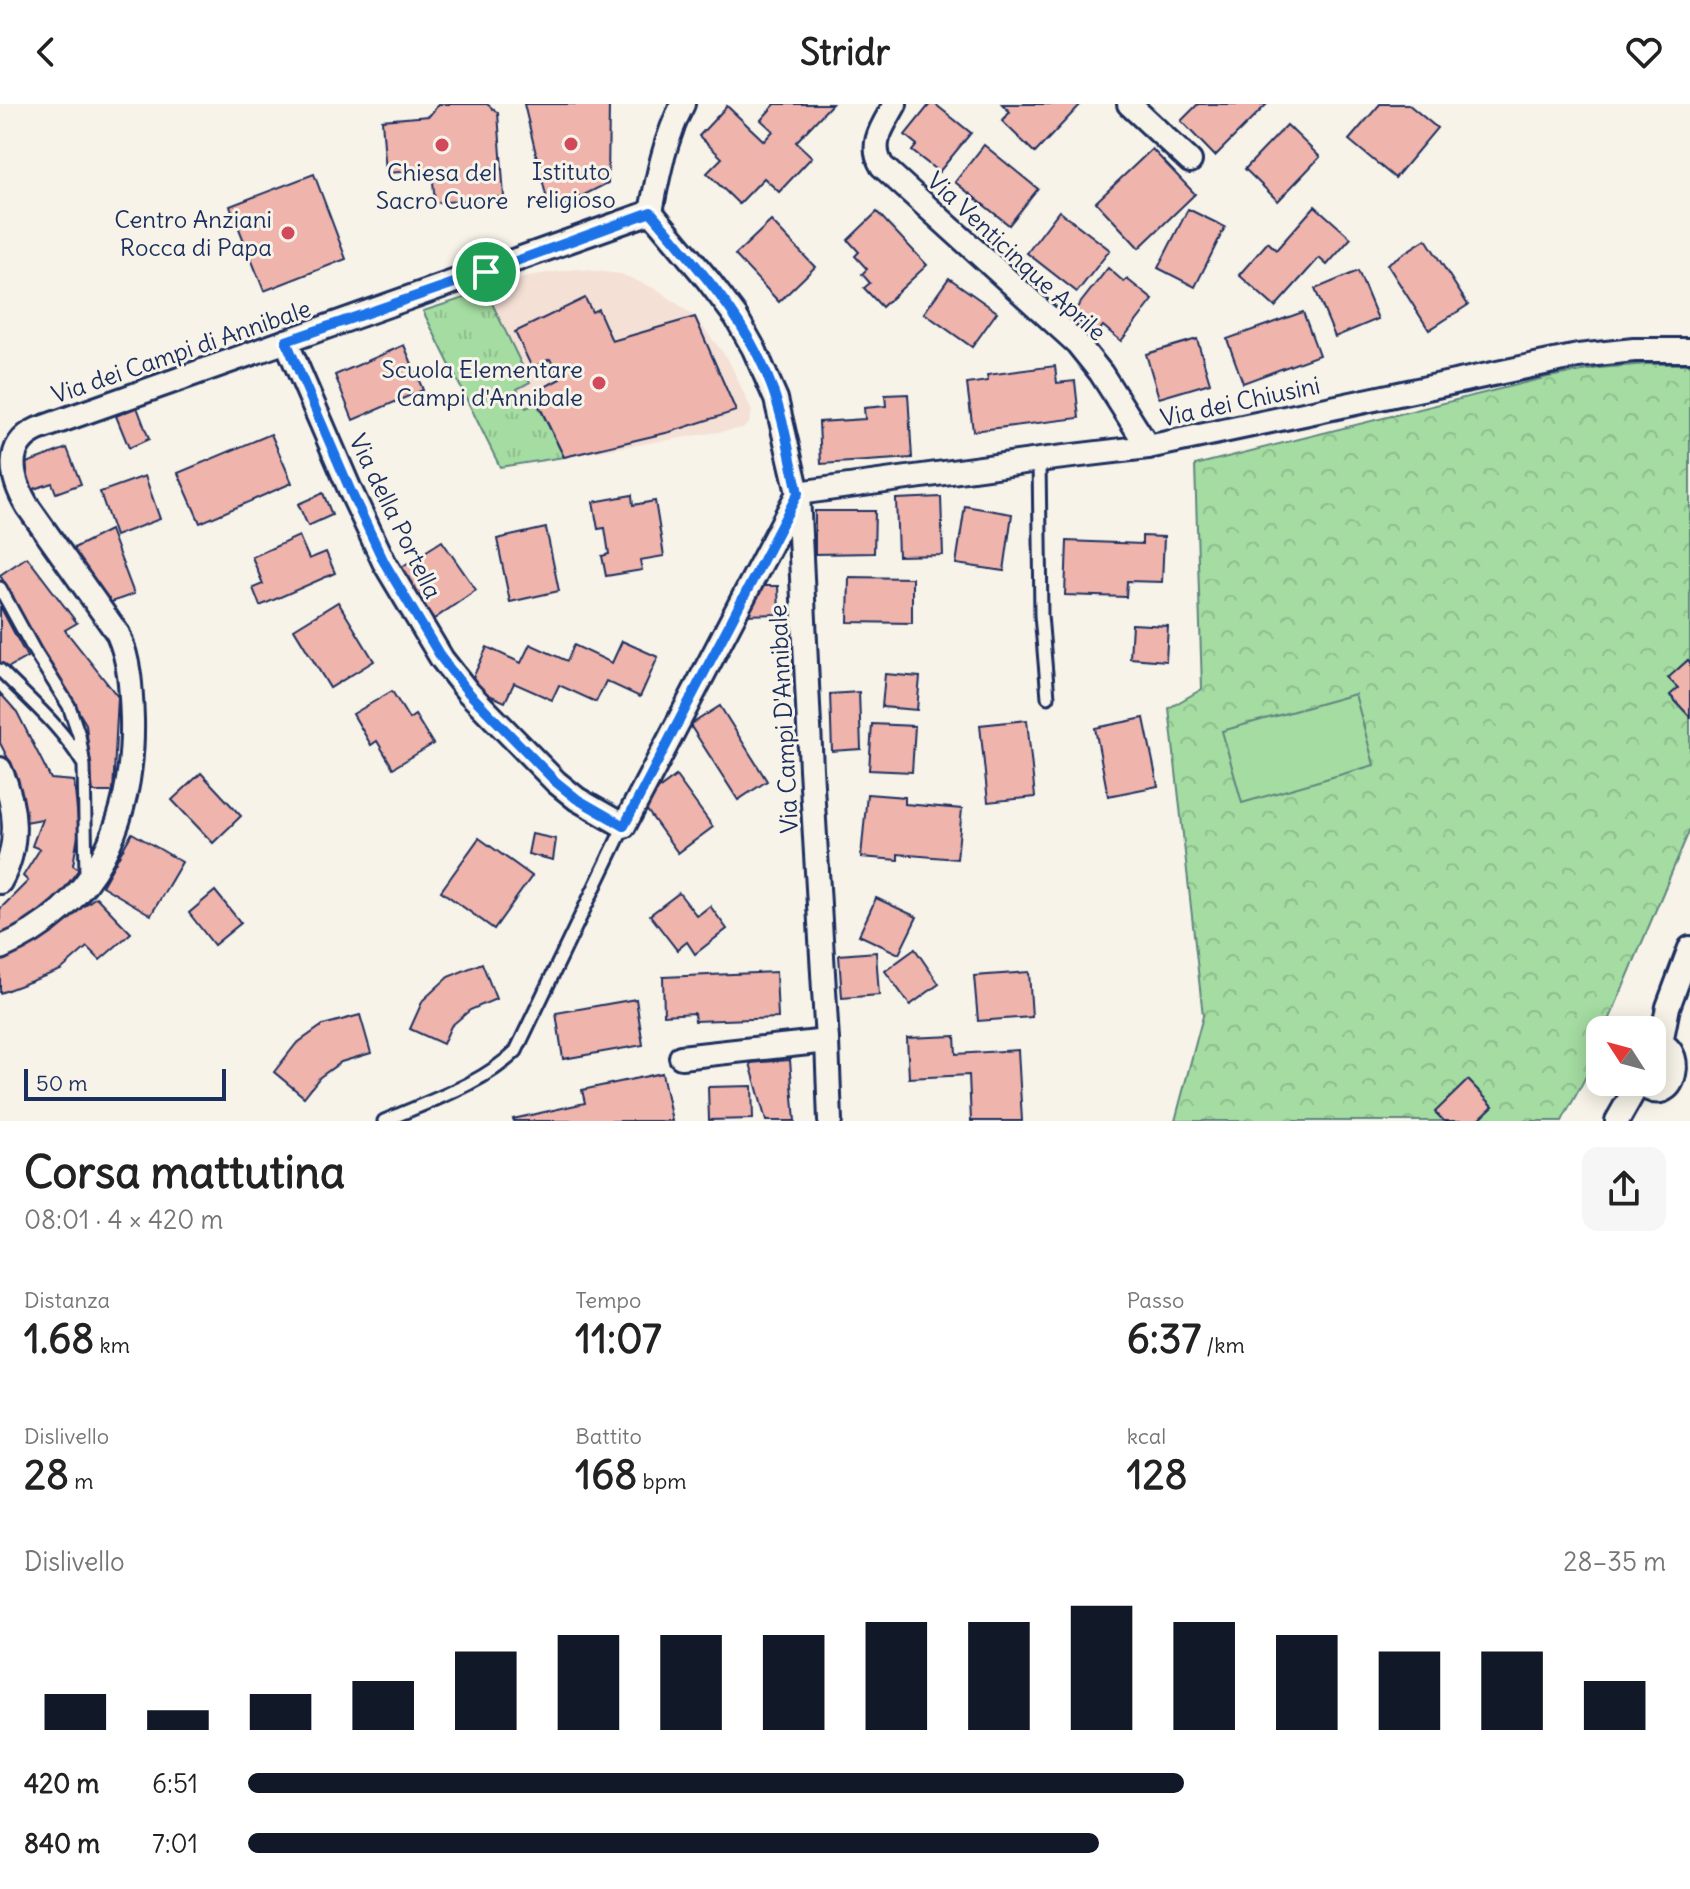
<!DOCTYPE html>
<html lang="it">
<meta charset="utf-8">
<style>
:root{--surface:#fff;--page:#f6f6f6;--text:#222;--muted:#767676;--accent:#111827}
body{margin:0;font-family:Delius,sans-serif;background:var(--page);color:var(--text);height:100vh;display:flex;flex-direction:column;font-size:30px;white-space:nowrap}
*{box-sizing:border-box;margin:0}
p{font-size:26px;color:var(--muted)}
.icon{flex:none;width:44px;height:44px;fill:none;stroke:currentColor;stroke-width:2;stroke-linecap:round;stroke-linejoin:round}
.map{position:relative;height:1017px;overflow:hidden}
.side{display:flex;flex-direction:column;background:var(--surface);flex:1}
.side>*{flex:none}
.needle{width:52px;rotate:306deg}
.tools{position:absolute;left:1586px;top:912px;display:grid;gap:16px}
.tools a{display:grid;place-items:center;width:80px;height:80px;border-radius:16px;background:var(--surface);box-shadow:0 4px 20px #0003;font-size:40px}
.scale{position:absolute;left:24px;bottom:20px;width:202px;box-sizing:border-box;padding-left:8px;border:4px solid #1b2f5e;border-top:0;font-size:22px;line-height:28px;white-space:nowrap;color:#1b2f5e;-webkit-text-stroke:6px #f7f3e8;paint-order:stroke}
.pin{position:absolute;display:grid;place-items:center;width:68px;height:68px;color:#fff;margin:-34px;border:4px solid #fff;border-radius:50%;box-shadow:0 2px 8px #0007}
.round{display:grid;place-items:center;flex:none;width:84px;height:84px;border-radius:16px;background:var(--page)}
.head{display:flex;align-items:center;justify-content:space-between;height:136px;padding:0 24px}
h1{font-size:44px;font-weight:800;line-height:60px}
.stats{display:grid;grid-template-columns:repeat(3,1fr);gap:12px;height:136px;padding:8px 24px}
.stats div{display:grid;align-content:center}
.stats b{font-size:40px;font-weight:800}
.stats small{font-size:22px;font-weight:400}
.stats p{font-size:22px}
.chart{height:224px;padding:16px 24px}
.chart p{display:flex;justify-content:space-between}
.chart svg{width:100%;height:144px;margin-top:8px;stroke:var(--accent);stroke-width:6}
ul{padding:0 24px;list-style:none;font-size:26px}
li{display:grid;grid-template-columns:128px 96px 1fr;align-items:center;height:60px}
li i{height:20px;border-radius:10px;background:var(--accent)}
header{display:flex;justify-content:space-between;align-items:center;height:104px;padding:0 24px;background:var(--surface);font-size:36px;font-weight:800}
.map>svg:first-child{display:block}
.built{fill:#f5e0d6}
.grass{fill:url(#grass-tufts);stroke:#608680;stroke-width:2}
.forest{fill:url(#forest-crowns);stroke:#608680;stroke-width:2}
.pitch{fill:#a4dca1;stroke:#608680;stroke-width:2}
.building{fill:#efb4ac;stroke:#1b2f5e;stroke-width:2}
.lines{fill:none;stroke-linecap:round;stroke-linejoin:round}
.lane-casing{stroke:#1b2f5e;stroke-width:17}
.street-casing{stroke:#1b2f5e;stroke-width:28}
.lane{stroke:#f7f3e8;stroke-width:11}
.street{stroke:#f7f3e8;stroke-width:22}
.route-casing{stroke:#fff;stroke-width:16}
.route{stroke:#1a73e8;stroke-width:10}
.poi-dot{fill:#d1495b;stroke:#f7f3e8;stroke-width:3}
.labels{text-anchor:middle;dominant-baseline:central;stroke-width:6;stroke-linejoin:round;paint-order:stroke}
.poi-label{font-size:24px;fill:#1b2f5e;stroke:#f7f3e8}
.street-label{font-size:24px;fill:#1b2f5e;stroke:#f7f3e8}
</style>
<header><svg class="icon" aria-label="back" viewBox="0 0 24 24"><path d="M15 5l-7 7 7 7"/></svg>Stridr<svg class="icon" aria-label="heart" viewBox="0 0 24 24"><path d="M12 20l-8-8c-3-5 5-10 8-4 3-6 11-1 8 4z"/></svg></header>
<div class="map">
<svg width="1690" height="1017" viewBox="0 0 1690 1017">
<defs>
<pattern id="grass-tufts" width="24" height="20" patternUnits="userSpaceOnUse" patternTransform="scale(2)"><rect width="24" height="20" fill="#a4dca1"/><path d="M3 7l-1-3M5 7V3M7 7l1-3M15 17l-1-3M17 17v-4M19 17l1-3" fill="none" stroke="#8dbd8d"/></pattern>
<pattern id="forest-crowns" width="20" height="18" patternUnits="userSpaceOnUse" patternTransform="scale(2)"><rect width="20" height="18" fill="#a4dca1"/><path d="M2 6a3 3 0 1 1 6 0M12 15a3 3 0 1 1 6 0" fill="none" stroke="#8dbd8d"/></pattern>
</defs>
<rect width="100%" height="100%" fill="#f7f3e8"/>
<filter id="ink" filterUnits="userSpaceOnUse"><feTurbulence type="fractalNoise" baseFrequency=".0125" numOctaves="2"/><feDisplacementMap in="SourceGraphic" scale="16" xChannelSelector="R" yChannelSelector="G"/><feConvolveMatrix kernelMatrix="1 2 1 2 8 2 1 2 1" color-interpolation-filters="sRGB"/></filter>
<g filter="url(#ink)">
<path class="built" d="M577 165 621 170 660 187 695 213 728 255 752 307 749 319 743 324 500 363 423 207 534 171Z"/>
<path class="grass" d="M486 187 530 278 517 285 526 304 537 299 564 353 500 363 423 207Z"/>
<path class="forest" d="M1647 260H1690V558L1688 556 1669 574 1678 584 1670 592 1690 613V725L1605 926H1600C1600 955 1575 991 1562 1017H1477L1493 1002 1468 976 1436 1009 1444 1017H1175L1203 912 1169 604 1202 585 1195 361 1548 273 1600 264Z"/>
<path class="pitch" d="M1355 590 1374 661 1242 699 1222 627Z"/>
<g class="building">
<path d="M439 0H487L498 9 504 93 435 99 432 66 386 69 382 16 429 12Z"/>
<path d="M524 0H609L608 79 550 108Z"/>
<path d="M775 0H832L796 38 812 53 779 88 764 74 739 100 707 69 722 54 699 32 727 2 764 37 773 27 761 16Z"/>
<path d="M930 0H935L971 29 939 68 912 47 917 41 905 31Z"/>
<path d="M1002 0H1081L1035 49 1002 17 1010 8Z"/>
<path d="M1198 0H1267L1215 52 1181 17Z"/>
<path d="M1380 0H1408L1437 24 1395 74 1349 36Z"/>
<path d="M1287 21 1320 53 1278 97 1245 65Z"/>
<path d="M984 41 1038 85 1009 121 955 78Z"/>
<path d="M1152 45 1195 90 1139 144 1096 98Z"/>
<path d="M314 70 346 155 264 187 230 102Z"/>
<path d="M1315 102 1351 134 1327 161 1319 154 1275 203 1239 171 1268 138 1276 146Z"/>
<path d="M1188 105 1225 123 1195 183 1158 164Z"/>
<path d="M1059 107 1110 146 1077 188 1027 149Z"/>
<path d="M877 108 927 161 882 203 864 184 870 179 862 170 867 165 855 152 859 148 848 136Z"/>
<path d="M771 117 815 163 779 198 735 151Z"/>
<path d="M1426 135 1468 201 1429 226 1387 160Z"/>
<path d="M1108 164 1124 178 1127 175 1153 196 1121 237 1103 222 1096 231 1071 211Z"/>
<path d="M1358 167 1378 215 1335 233 1315 185Z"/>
<path d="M949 174 997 208 972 243 924 209Z"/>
<path d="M585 194 592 208 598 205 612 237 695 213 736 307 670 328 564 353 533 289 560 275 550 255 532 264 515 228Z"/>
<path d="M1303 208 1319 251 1243 279 1227 235Z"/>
<path d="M1197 235 1210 279 1159 294 1146 250Z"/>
<path d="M404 241 423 286 353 316 335 271Z"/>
<path d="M1055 262 1057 279 1075 277 1079 314 973 327 967 280 988 277 987 271Z"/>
<path d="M908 290 912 354 821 360 819 318 865 315 864 304 886 302 885 291Z"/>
<path d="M137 303 149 335 129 344 116 312Z"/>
<path d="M271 330 292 379 200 419 178 369Z"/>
<path d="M67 344 81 380 56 389 52 379 31 386 21 361Z"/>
<path d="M145 372 160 415 115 432 100 388Z"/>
<path d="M323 389 332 411 308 422 298 400Z"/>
<path d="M632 391 633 401 655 397 664 452 640 456 642 466 606 472 602 452 609 450 605 424 598 425 593 398Z"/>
<path d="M941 393 943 451 898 452 896 395Z"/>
<path d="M965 402 1012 410 1004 467 956 460Z"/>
<path d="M815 407H875L874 449 815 450Z"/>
<path d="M546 424 559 487 510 498 497 435Z"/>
<path d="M110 426 134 490 106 500 70 446Z"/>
<path d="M299 432 309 455 326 448 335 469 260 502 253 484 263 480 252 453Z"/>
<path d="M1142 432 1164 433 1162 478 1127 477 1126 493 1065 491 1067 437 1142 440Z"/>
<path d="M442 437 476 486 434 515 400 464Z"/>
<path d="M27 453 77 519 65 526 118 593 113 688H93L86 620 48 557 0 471Z"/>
<path d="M849 473 912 474V519L848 518Z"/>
<path d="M752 482H778L779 510 742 511Z"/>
<path d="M338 498 374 557 330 584 294 525Z"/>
<path d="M0 502 27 553 4 566 0 559Z"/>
<path d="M1132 520 1168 522 1166 557 1130 554Z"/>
<path d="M622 537 658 553 640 593 606 577 596 598 559 581 552 596 514 579 505 598 469 582 487 543 521 559 530 540 567 557 574 541 612 559Z"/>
<path d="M1688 556 1690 558V613L1670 591 1678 584 1668 574Z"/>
<path d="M885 570 920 573 917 606 882 603Z"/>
<path d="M392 587 409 615 415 611 433 640 393 664 377 637 371 641 353 610Z"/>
<path d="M859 588 861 645 832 647 830 590Z"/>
<path d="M0 589 17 608 51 675 74 677 79 726 73 761 79 765 54 798 23 826 0 834V805L28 777 23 772 40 745 32 742 42 715 25 718 18 674 0 639Z"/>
<path d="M720 602 767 677 738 696 690 621Z"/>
<path d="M1144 614 1158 682 1108 692 1095 624Z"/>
<path d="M1027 616 1035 693 988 698 980 621Z"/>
<path d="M872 620 915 622 912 668 869 666Z"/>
<path d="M201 669 241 712 213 739 172 696Z"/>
<path d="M676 672 713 723 678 749 641 698Z"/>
<path d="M867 690 905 693V700L962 705 957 755 898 750V756L861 753Z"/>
<path d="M132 729 182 758 151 811 102 782Z"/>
<path d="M532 730 556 735 553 756 528 750Z"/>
<path d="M479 734 532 772 494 825 441 787Z"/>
<path d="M215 787 241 819 214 841 189 809Z"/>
<path d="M679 789 697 812 710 802 727 825 695 850 687 838 677 846 650 811Z"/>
<path d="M96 793 131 829 100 856 87 843 61 866 0 889V854L37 836Z"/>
<path d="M876 794 917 813 899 850 859 831Z"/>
<path d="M915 845 939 880 910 901 885 867Z"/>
<path d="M876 848 879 891 842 894 839 851Z"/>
<path d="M482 859 496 895 470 906 451 922 443 940 410 925 423 896 448 873Z"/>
<path d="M776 868 778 914 695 917 694 909 664 911 663 873Z"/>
<path d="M1029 868 1032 913 978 917 974 872Z"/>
<path d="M636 895 643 941 563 955 556 909Z"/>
<path d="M360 911 371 949 341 958 320 973 304 993 274 968 296 940 323 921Z"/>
<path d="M955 932 956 950 1018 946 1022 1017H971L969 971 909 974 907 934Z"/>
<path d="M790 956 795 1017H766L750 959Z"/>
<path d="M662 969 672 1017H514L513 1015 585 999 582 986Z"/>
<path d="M1468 976 1493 1002 1477 1017H1444L1435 1008Z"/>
<path d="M752 982 753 1015 709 1016 708 983Z"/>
</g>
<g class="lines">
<defs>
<g id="lane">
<path d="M1039 356 1041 511 1048 593"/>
<path d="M0 484 35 548 69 602 79 631 84 662 86 771"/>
<path d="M0 566C29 596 60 621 82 658"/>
<path d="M384 1017C427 998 483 980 516 947L624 722"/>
</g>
<g id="street">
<path d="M895 0C884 21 868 39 882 62L1077 239 1101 269 1148 343"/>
<path d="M1129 0 1190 57"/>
<path d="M651 108 708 176 736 213 754 245 776 295 798 389 811 665 827 937 830 1017"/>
<path d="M651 108C658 71 665 34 683 0"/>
<path d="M286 237 351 388 384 458 442 555 468 588 556 678 577 695 624 722 798 389"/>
<path d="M798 389 1039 356 1148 343 1578 252 1634 246H1690"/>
<path d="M0 665C17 702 20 742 0 778"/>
<path d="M0 844C97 803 134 716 132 615 131 585 130 558 118 530L28 403C12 376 2 341 38 325L651 108"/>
<path d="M1661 939 1668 903 1690 844"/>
<path d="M681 953 827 937"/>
<path d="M1639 978C1677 1014 1690 934 1652 940"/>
<path d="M1617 1017 1639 978"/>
</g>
</defs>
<use href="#lane" class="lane-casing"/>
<use href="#street" class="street-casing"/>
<use href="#lane" class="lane"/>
<use href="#street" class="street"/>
</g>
</g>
<g class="lines" filter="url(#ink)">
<defs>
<path id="route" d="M651 108C696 162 746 214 771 281 784 315 790 353 798 389L624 722 577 695 556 678 468 588 442 555 384 458 351 388 286 237 486 168Z"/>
</defs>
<use href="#route" class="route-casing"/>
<use href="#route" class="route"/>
</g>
<g class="poi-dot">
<circle cx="571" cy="40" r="8"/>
<circle cx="442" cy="41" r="8"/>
<circle cx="288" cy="129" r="8"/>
<circle cx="599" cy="279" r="8"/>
</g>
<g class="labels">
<g class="poi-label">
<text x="571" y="67">Istituto<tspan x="571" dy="28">religioso</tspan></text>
<text x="442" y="68">Chiesa del<tspan x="442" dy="28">Sacro Cuore</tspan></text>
<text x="272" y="115" text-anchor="end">Centro Anziani<tspan x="272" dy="28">Rocca di Papa</tspan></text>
<text x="583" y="265" text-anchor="end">Scuola Elementare<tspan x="583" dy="28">Campi d'Annibale</tspan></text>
</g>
<g class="street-label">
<text transform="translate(1017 152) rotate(43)">Via Venticinque Aprile</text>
<text transform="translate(181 247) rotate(-19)">Via dei Campi di Annibale</text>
<text transform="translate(1240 297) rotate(-12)">Via dei Chiusini</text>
<text transform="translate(396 412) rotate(64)">Via della Portella</text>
<text transform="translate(783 615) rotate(-93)">Via Campi D'Annibale</text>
</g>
</g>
</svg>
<div class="tools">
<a><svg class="needle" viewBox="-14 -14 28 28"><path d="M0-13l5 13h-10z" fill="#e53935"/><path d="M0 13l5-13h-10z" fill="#767676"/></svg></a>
</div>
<div class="scale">50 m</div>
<div class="pin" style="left:486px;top:168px;background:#1e9e55"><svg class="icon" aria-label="arrive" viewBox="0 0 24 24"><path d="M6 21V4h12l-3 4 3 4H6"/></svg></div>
</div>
<section class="side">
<div class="head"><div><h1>Corsa mattutina</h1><p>08:01 · 4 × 420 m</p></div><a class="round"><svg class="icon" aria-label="share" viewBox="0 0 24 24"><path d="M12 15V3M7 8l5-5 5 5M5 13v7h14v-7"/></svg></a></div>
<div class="stats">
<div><p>Distanza</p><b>1.68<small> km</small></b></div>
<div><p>Tempo</p><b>11:07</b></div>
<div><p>Passo</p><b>6:37<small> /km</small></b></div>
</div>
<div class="stats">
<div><p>Dislivello</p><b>28<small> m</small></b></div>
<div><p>Battito</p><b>168<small> bpm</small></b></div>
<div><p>kcal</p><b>128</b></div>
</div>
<div class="chart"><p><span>Dislivello</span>28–35 m</p>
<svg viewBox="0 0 160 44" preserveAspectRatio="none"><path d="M5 44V33M15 44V38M25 44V33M35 44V29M45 44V20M55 44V15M65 44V15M75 44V15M85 44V11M95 44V11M105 44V6M115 44V11M125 44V15M135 44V20M145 44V20M155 44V29"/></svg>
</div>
<ul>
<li><b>420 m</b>6:51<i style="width:66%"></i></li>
<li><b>840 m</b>7:01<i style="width:60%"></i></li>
</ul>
</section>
